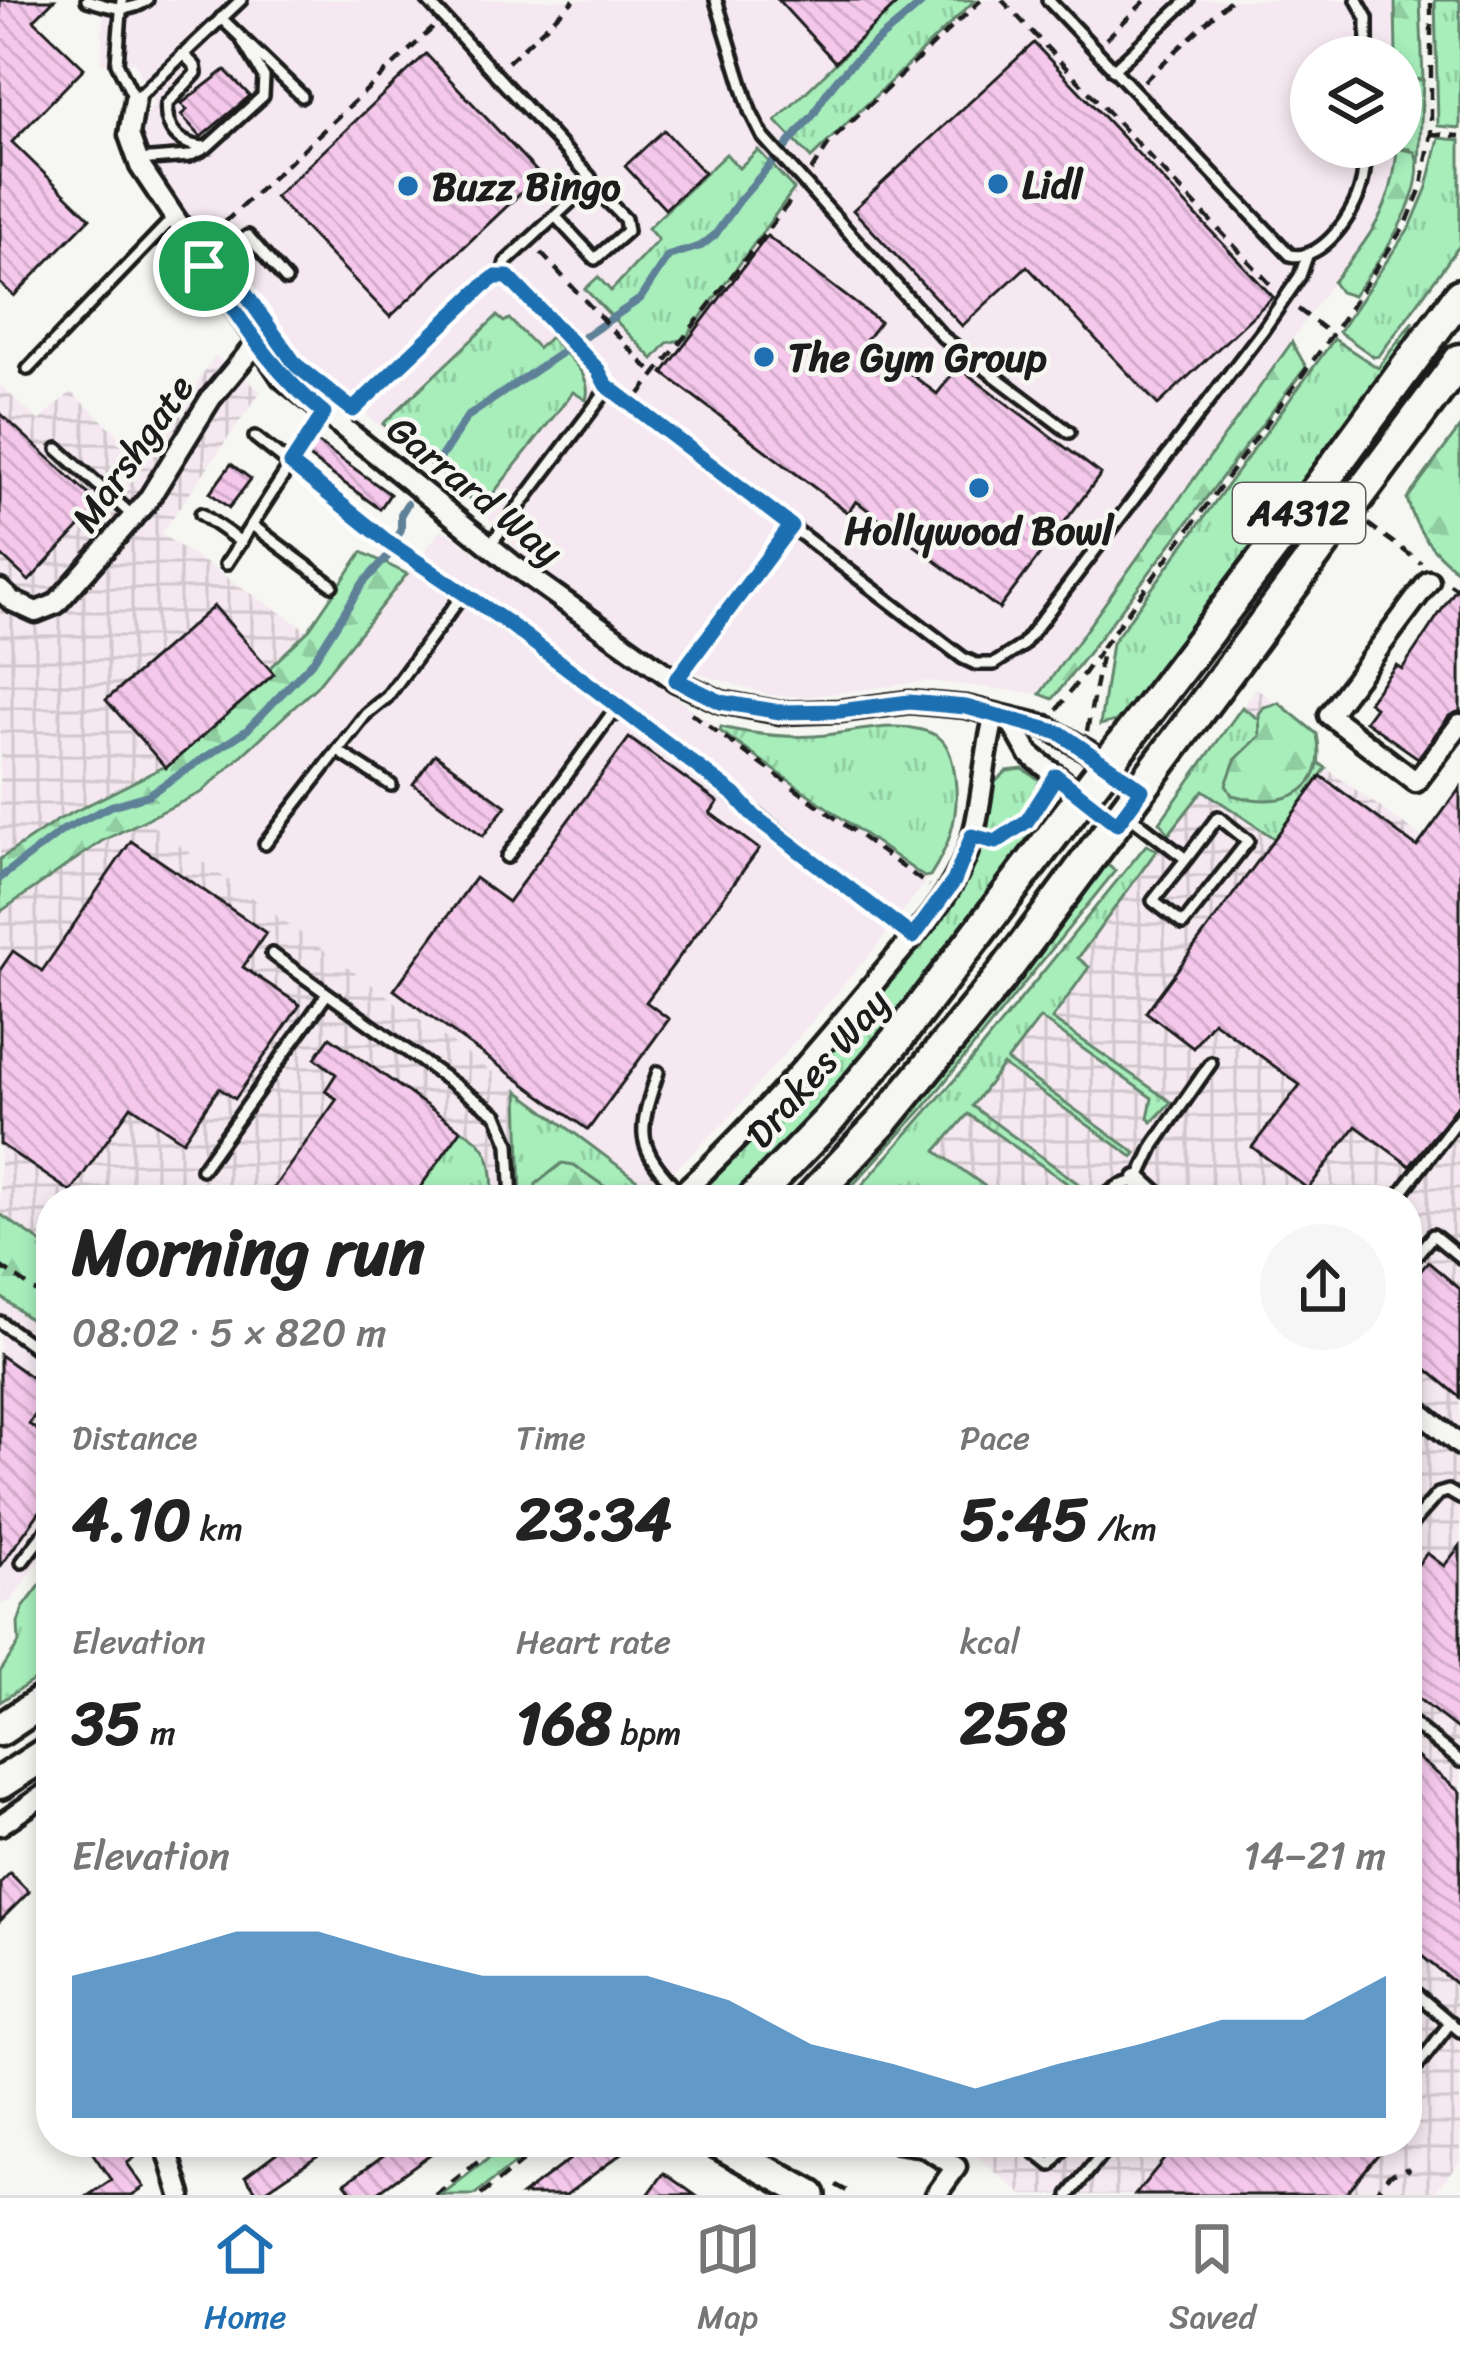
<!DOCTYPE html>
<meta charset="utf-8">
<style>
:root{--surface:#fff;--page:#f6f6f6;--text:#222;--muted:#767676;--line:#e0e0e0;--accent:#1f6fb2}
body{margin:0;font-family:Sriracha,sans-serif;background:var(--page);color:var(--text);height:100vh;display:flex;flex-direction:column;font-size:45px;white-space:nowrap}
*{box-sizing:border-box;margin:0}
p{font-size:39px;color:var(--muted)}
.icon{flex:none;width:66px;height:66px;fill:none;stroke:currentColor;stroke-width:2;stroke-linecap:round;stroke-linejoin:round}
.map{position:relative;flex:1;overflow:hidden}
.sheet{position:absolute;left:36px;top:1185px;width:1386px;height:972px;display:flex;flex-direction:column;background:var(--surface);border-radius:48px;box-shadow:0 6px 18px #0003}
.sheet>*{flex:none}
.tools{position:absolute;left:1290px;top:36px;display:grid;gap:24px}
.tools a{display:grid;place-items:center;width:132px;height:132px;border-radius:50%;background:var(--surface);box-shadow:0 6px 18px #0003;font-size:60px}
.pin{position:absolute;display:grid;place-items:center;width:102px;height:102px;color:#fff;margin:-51px;border:6px solid #fff;border-radius:50%;box-shadow:0 3px 12px #0007}
.round{display:grid;place-items:center;flex:none;width:126px;height:126px;border-radius:63px;background:var(--page)}
.summary{display:flex;align-items:center;justify-content:space-between;height:204px;padding:0 36px}
h1{font-size:66px;font-weight:700;line-height:90px}
.figures{display:grid;grid-template-columns:repeat(3,1fr);gap:18px;height:204px;padding:12px 36px}
.figures div{display:grid;align-content:center}
.figures b{font-size:60px;font-weight:700}
.figures small{font-size:33px;font-weight:400}
.figures p{font-size:33px}
.chart{height:336px;padding:24px 36px}
.chart p{display:flex;justify-content:space-between}
.chart svg{width:100%;height:216px;margin-top:12px;fill:var(--accent);opacity:.7}
.menu{display:flex;justify-content:space-around;align-items:center;height:168px;border-top:3px solid var(--line);background:var(--surface);font-size:33px;color:var(--muted)}
.menu a{display:grid;justify-items:center;gap:6px}
.menu .selected{color:var(--accent)}
.map>svg:first-child{display:block}
.built{fill:#f5e8f0}
.industrial{fill:url(#industrial-grid)}
.grass{fill:url(#grass-tufts);stroke:#62856c;stroke-width:3}
.forest{fill:url(#forest-firs);stroke:#62856c;stroke-width:3}
.lines{fill:none;stroke-linecap:round;stroke-linejoin:round}
.stream{stroke:#5f8198;stroke-width:8}
.building{fill:url(#building-back-hatch);stroke:#1c1c1c;stroke-width:3}
.lane-casing{stroke:#1c1c1c;stroke-width:18}
.street-casing{stroke:#1c1c1c;stroke-width:27}
.secondary-casing{stroke:#1c1c1c;stroke-width:36}
.primary-casing{stroke:#1c1c1c;stroke-width:39}
.path{stroke:#1c1c1c;stroke-width:4.5;stroke-dasharray:12 9;stroke-linecap:butt}
.lane{stroke:#f6f6f2;stroke-width:9}
.street{stroke:#f6f6f2;stroke-width:18}
.secondary{stroke:#f6f6f2;stroke-width:27}
.primary{stroke:#f6f6f2;stroke-width:30}
.route-casing{stroke:#fff;stroke-width:24}
.route{stroke:#1f6fb2;stroke-width:15}
.poi-dot{fill:#1f6fb2;stroke:#f6f6f2;stroke-width:4.5}
.labels{text-anchor:middle;dominant-baseline:central;stroke-width:9;stroke-linejoin:round;paint-order:stroke}
.shield{fill:#f6f6f2;stroke:#5d5d5c;stroke-width:3}
.shield-label{font-size:36px;font-weight:bold;fill:#1c1c1c}
.poi-label{font-size:39px;font-weight:bold;fill:#1c1c1c;stroke:#f6f6f2;text-anchor:start}
.street-label{font-size:39px;fill:#1c1c1c;stroke:#f6f6f2}
</style>
<div class="map">
<svg width="1460" height="2195" viewBox="0 0 1460 2195">
<defs>
<pattern id="industrial-grid" width="8" height="8" patternUnits="userSpaceOnUse" patternTransform="scale(3)"><rect width="8" height="8" fill="#f5e8f0"/><path d="M0 4h8M4 0v8" fill="none" stroke="#d1c6cd"/></pattern>
<pattern id="grass-tufts" width="24" height="20" patternUnits="userSpaceOnUse" patternTransform="scale(3)"><rect width="24" height="20" fill="#a7eebb"/><path d="M3 7l-1-3M5 7V3M7 7l1-3M15 17l-1-3M17 17v-4M19 17l1-3" fill="none" stroke="#8fcca0"/></pattern>
<pattern id="forest-firs" width="22" height="20" patternUnits="userSpaceOnUse" patternTransform="scale(3)"><rect width="22" height="20" fill="#a7eebb"/><path d="M5 1l3.5 6h-7zM16 11l3.5 6h-7z" fill="#8fcca0"/></pattern>
<pattern id="building-back-hatch" width="6" height="6" patternUnits="userSpaceOnUse" patternTransform="scale(3)"><rect width="6" height="6" fill="#f4c7eb"/><path d="M-1 5l2 2M0 0l6 6M5-1l2 2" fill="none" stroke="#d1aac9"/></pattern>
</defs>
<rect width="100%" height="100%" fill="#f6f6f2"/>
<filter id="ink" filterUnits="userSpaceOnUse"><feTurbulence type="fractalNoise" baseFrequency=".00833" numOctaves="2"/><feDisplacementMap in="SourceGraphic" scale="24" xChannelSelector="R" yChannelSelector="G"/><feConvolveMatrix kernelMatrix="1 2 1 2 8 2 1 2 1" color-interpolation-filters="sRGB"/></filter>
<g filter="url(#ink)">
<g class="built">
<path d="M104 0H1420L1423 80 1401 78V57H1311V147H1397L1419 164 1404 215 1374 269 1353 296 1332 283 1040 694 928 681 806 697 771 695 690 671 656 653 568 589 518 551 478 506 340 393 272 326 230 264 235 257 225 244 215 247 200 242 152 163 143 141 141 126 154 104 135 62 101 63Z"/>
<path d="M442 529 924 877 930 876 876 947 727 1120 652 1191 145 820 202 792 316 687Z"/>
<path d="M0 1296 51 1336V1543L11 1601 1 1604Z"/>
</g>
<g class="industrial">
<path d="M215 356 261 391 161 534 308 631 169 764 58 820 0 859V385L39 421 71 392 146 460Z"/>
<path d="M1256 688 1317 734 1320 764 1460 865V2161L1432 2195H1023L959 2142H1407V1200H1004L936 1151 1040 1018 1049 1023 1088 968 1077 958 1168 835 1160 822Z"/>
<path d="M145 820 627 1170 652 1191 642 1200H51V1249L0 1214V912L102 841Z"/>
</g>
<g class="grass">
<path d="M901 0H975L811 158 776 121Z"/>
<path d="M1435 0H1460V128L1438 126Z"/>
<path d="M1401 78 1423 80 1419 164 1418 157 1409 149 1397 148 1401 147Z"/>
<path d="M1439 138 1460 140V245L1379 356 1374 357 1339 332 1411 225 1427 187Z"/>
<path d="M758 150 794 189 685 339 667 343 653 359 585 289 598 277 611 291 658 240 648 228 726 154 739 168Z"/>
<path d="M497 316 504 322 509 319 538 348 550 337C566 355 594 375 586 400L573 392 488 500 478 506 383 424Z"/>
<path d="M1413 321 1400 356 1132 707 1116 721 1100 725 1112 643 1334 339 1378 368Z"/>
<path d="M1242 707 1326 768 1275 839 1203 790 1169 834 1160 822Z"/>
<path d="M721 727C752 734 783 738 815 736 851 734 903 717 937 736 952 745 955 772 956 787 958 821 948 848 930 876L924 877 720 731Z"/>
<path d="M1023 769 1040 780 1024 814 987 834 993 784 1007 771Z"/>
<path d="M1036 822 1039 830 836 1090 730 1200H693C758 1136 818 1070 876 1000 916 952 956 906 982 848L994 851Z"/>
<path d="M1146 845 1157 850 1078 958 1089 967 1052 1019 1171 1102 1152 1122 1148 1118 1152 1098 1040 1018 1007 1061 1136 1153 1133 1157 1003 1065 972 1106 1087 1190 1084 1195 968 1114 936 1151 1004 1200H849L964 1069Z"/>
<path d="M1104 862 1115 871 922 1110 839 1200H823Z"/>
<path d="M518 1091 652 1191 642 1200H521Z"/>
<path d="M461 1130C492 1144 493 1168 493 1200H438L420 1187Z"/>
<path d="M51 1571V1669L0 1702V1672L19 1643 18 1623 23 1608Z"/>
<path d="M510 2142H542L474 2195H441Z"/>
</g>
<g class="forest">
<path d="M1395 0H1420L1423 80 1401 78V57H1396Z"/>
<path d="M1397 148 1415 152C1430 192 1377 265 1353 296L1340 292 1333 282C1370 237 1393 209 1397 148Z"/>
<path d="M1292 342 1306 367 1053 699 1040 694Z"/>
<path d="M1460 427V573C1432 551 1417 533 1407 499Z"/>
<path d="M362 552 407 574 316 687 202 792 102 841 0 912V859L58 820 169 764 308 631Z"/>
<path d="M1279 703 1317 734C1329 797 1281 808 1232 795L1226 785 1235 760 1260 736 1259 714 1264 707Z"/>
<path d="M562 1163 574 1165 608 1189 611 1200H534L536 1184Z"/>
<path d="M0 1214 51 1249V1336L0 1296Z"/>
</g>
<g class="lines">
<g class="stream">
<path d="M439 460 467 417 640 299 668 256 701 246 715 235 739 201 814 114C837 66 887 36 925 0"/>
<path d="M0 878 63 830 111 806 148 795 247 730 314 660 363 583 389 555 401 529V514L407 504"/>
</g>
</g>
<g class="building">
<path d="M0 0H54L34 20 84 68 12 142 90 218 14 296 0 283Z"/>
<path d="M778 0H901L835 62Z"/>
<path d="M1034 43 1273 297 1158 405 1027 266 962 326 853 210Z"/>
<path d="M426 54 540 175 390 317 275 197Z"/>
<path d="M225 70 250 96 201 137 181 115 187 110 181 104Z"/>
<path d="M664 130 704 173 665 209 625 166Z"/>
<path d="M767 236 880 322 866 340 937 394 958 367 1101 474 999 609 856 501 848 513 663 373Z"/>
<path d="M0 413 100 505 29 581 0 554Z"/>
<path d="M316 441 390 494 380 509 307 456Z"/>
<path d="M231 464 251 479 229 508 210 493Z"/>
<path d="M1460 583V711L1449 716 1418 758 1365 721 1375 707 1368 702 1396 665 1402 669Z"/>
<path d="M214 606 274 674 166 768 106 700Z"/>
<path d="M629 738 718 802 710 813 759 849 646 1002 669 1019 588 1130 394 990 475 878 508 902Z"/>
<path d="M435 754 506 806 483 836 413 784Z"/>
<path d="M1321 776 1417 847 1460 788V1102L1410 1166 1356 1126 1308 1189 1252 1147 1300 1085 1213 1021 1193 1048 1146 1012Z"/>
<path d="M131 841 266 933 243 967 300 1005 235 1099 219 1088 183 1141 131 1106 71 1192 0 1144V970L13 951 42 971Z"/>
<path d="M330 1037 461 1130 411 1200H265L337 1099 325 1091 336 1074 315 1058Z"/>
<path d="M1428 1262 1460 1289V1397L1407 1353V1287Z"/>
<path d="M0 1355 51 1391 29 1424 51 1440V1496L0 1567Z"/>
<path d="M1460 1546V1731L1407 1690V1578L1427 1553 1444 1566Z"/>
<path d="M1407 1749 1460 1792V1987L1407 1944Z"/>
<path d="M10 1873 29 1892 0 1921V1883Z"/>
<path d="M85 2142H124L134 2158 127 2163 144 2187 132 2195H89L111 2180Z"/>
<path d="M291 2142H311L320 2154 259 2195 245 2176Z"/>
<path d="M402 2142H447L374 2195H354L345 2183Z"/>
<path d="M593 2142H637L566 2195H522Z"/>
<path d="M1178 2142H1388L1345 2195H1135Z"/>
<path d="M664 2173 695 2195H648Z"/>
</g>
<g class="lines">
<defs>
<g id="lane">
<path d="M87 0C109 6 127 15 147 0"/>
<path d="M122 0 117 63 135 100 241 0"/>
<path d="M427 0 590 177 580 193 506 262 502 276"/>
<path d="M716 0 750 111 763 137 943 337 1069 432"/>
<path d="M1048 0 1290 255C1322 262 1354 215 1361 186 1365 173 1365 160 1365 147"/>
<path d="M1357 0 1367 18V57"/>
<path d="M221 18 302 96"/>
<path d="M183 54 195 66 196 73 167 104C164 130 181 147 207 147L263 96 264 77 242 40"/>
<path d="M1113 70 1188 0"/>
<path d="M138 160 189 156 202 150"/>
<path d="M556 217 595 259 627 231 625 219 589 182"/>
<path d="M206 265 248 236 286 280"/>
<path d="M28 369 173 218"/>
<path d="M606 385 963 658 976 664H994L1022 646 1263 330 1300 276 1307 256"/>
<path d="M340 425 483 286 499 276 514 281 599 370 606 391 490 545"/>
<path d="M255 437 388 542 464 593"/>
<path d="M58 449 134 517"/>
<path d="M201 514 241 542"/>
<path d="M252 525 332 585"/>
<path d="M226 564 324 413"/>
<path d="M676 681 791 526"/>
<path d="M338 751 391 785"/>
<path d="M1130 816 1186 859 1153 901 1183 924 1248 841 1218 817 1186 859"/>
<path d="M265 844 366 714 387 697 464 593 625 712"/>
<path d="M507 857 610 716 625 712 913 937"/>
<path d="M272 954 497 1115 509 1144 512 1200"/>
<path d="M658 1072C637 1135 635 1145 681 1194"/>
<path d="M202 1169 327 994"/>
<path d="M1097 1200 1119 1186 1138 1180 1154 1145 1211 1063"/>
<path d="M1245 1200 1248 1195 1254 1200"/>
<path d="M1396 1200 1460 1116"/>
<path d="M1407 1266 1433 1235 1460 1257"/>
<path d="M0 1322 51 1359"/>
<path d="M1407 1529 1438 1494 1448 1491 1460 1498"/>
<path d="M22 1562 51 1524"/>
<path d="M1407 1719 1460 1761"/>
<path d="M1407 1986 1460 2031"/>
<path d="M1407 2079 1451 2022"/>
<path d="M1022 2142 1051 2165 1069 2142"/>
<path d="M1069 2195 1112 2142"/>
</g>
<g id="street">
<path d="M135 100 129 135 140 166 282 378 512 564 676 681 721 702 780 713 840 711 909 702 966 707 1045 726 1108 763"/>
<path d="M1429 581 1329 715 1416 782 1460 724"/>
<path d="M0 590 12 601 36 612 56 604 148 500 211 398 256 344"/>
<path d="M1010 720 1029 754 1082 796"/>
<path d="M1138 1180 1160 1200"/>
<path d="M674 1200C749 1132 815 1055 879 977 908 942 942 908 961 867 984 822 981 763 995 715"/>
<path d="M1407 1402 1460 1445"/>
<path d="M0 1825 51 1790"/>
<path d="M165 2142 181 2195"/>
<path d="M898 2142 923 2146 956 2167 936 2195"/>
</g>
<path id="secondary" d="M715 2142 811 2195"/>
<g id="primary">
<path d="M752 1200 829 1120 897 1039 1322 483 1460 295"/>
<path d="M809 1200 884 1120 1000 978 1460 360"/>
<path d="M0 1730 51 1696"/>
<path d="M0 1783 51 1750"/>
</g>
</defs>
<use href="#lane" class="lane-casing"/>
<use href="#street" class="street-casing"/>
<use href="#secondary" class="secondary-casing"/>
<use href="#primary" class="primary-casing"/>
<g class="path">
<path d="M1002 0 1272 286"/>
<path d="M1106 39 1146 0"/>
<path d="M508 62 574 0"/>
<path d="M1144 81 1230 0"/>
<path d="M1431 134 1460 136"/>
<path d="M811 171 831 141 981 0"/>
<path d="M209 237 433 28"/>
<path d="M541 253 655 376"/>
<path d="M1298 309 1332 335"/>
<path d="M640 394 795 195"/>
<path d="M1368 524 1421 563"/>
<path d="M1450 584 1460 591"/>
<path d="M1057 710 1100 651"/>
<path d="M691 713 929 886"/>
<path d="M1087 731 1103 646 1334 332 1407 222 1422 185 1431 134V0"/>
<path d="M991 841 1025 823 1047 790"/>
<path d="M0 1266 51 1302"/>
<path d="M836 2185 854 2195"/>
<path d="M435 2195 504 2142"/>
<path d="M481 2195 547 2142"/>
<path d="M1373 2195 1389 2175 1406 2168 1410 2171"/>
</g>
<use href="#lane" class="lane"/>
<use href="#street" class="street"/>
<use href="#secondary" class="secondary"/>
<use href="#primary" class="primary"/>
</g>
</g>
<g class="lines" filter="url(#ink)">
<defs>
<path id="route" d="M218 255 296 365 353 410 483 286 495 277H508L598 370 606 385 791 526 676 680 721 702 780 712 840 711 909 702 966 707 1060 733 1142 790 1117 824 1056 776 1027 821 996 842 972 836 954 881 913 937 755 817 735 795 508 623 388 542 291 464 324 413C269 369 243 322 204 266Z"/>
</defs>
<use href="#route" class="route-casing"/>
<use href="#route" class="route"/>
</g>
<g class="poi-dot">
<circle cx="998" cy="184" r="12"/>
<circle cx="408" cy="186" r="12"/>
<circle cx="764" cy="357" r="12"/>
<circle cx="979" cy="488" r="12"/>
</g>
<g class="labels">
<rect class="shield" x="1233" y="483" width="132" height="60" rx="9"/>
<g class="shield-label">
<text x="1299" y="513">A4312</text>
</g>
<g class="poi-label">
<text x="1022" y="184">Lidl</text>
<text x="432" y="186">Buzz Bingo</text>
<text x="788" y="357">The Gym Group</text>
<text x="979" y="530" text-anchor="middle">Hollywood Bowl</text>
</g>
<g class="street-label">
<text transform="translate(132 453) rotate(-55)">Marshgate</text>
<text transform="translate(475 490) rotate(39)">Garrard Way</text>
<text transform="translate(817 1068) rotate(-49)">Drakes Way</text>
</g>
</g>
</svg>
<div class="tools">
<a><svg class="icon" aria-label="layers" viewBox="0 0 24 24"><path d="M12 4l9 5-9 5-9-5zM3 14l9 5 9-5"/></svg></a>
</div>
<div class="pin" style="left:204px;top:266px;background:#1e9e55"><svg class="icon" aria-label="arrive" viewBox="0 0 24 24"><path d="M6 21V4h12l-3 4 3 4H6"/></svg></div>
<section class="sheet">
<div class="summary"><div><h1>Morning run</h1><p>08:02 · 5 × 820 m</p></div><a class="round"><svg class="icon" aria-label="share" viewBox="0 0 24 24"><path d="M12 15V3M7 8l5-5 5 5M5 13v7h14v-7"/></svg></a></div>
<div class="figures">
<div><p>Distance</p><b>4.10<small> km</small></b></div>
<div><p>Time</p><b>23:34</b></div>
<div><p>Pace</p><b>5:45<small> /km</small></b></div>
</div>
<div class="figures">
<div><p>Elevation</p><b>35<small> m</small></b></div>
<div><p>Heart rate</p><b>168<small> bpm</small></b></div>
<div><p>kcal</p><b>258</b></div>
</div>
<div class="chart"><p><span>Elevation</span>14–21 m</p>
<svg viewBox="0 0 160 44" preserveAspectRatio="none"><path d="M0 44V15L10 11L20 6L30 6L40 11L50 15L60 15L70 15L80 20L90 29L100 33L110 38L120 33L130 29L140 24L150 24L160 15V44z"/></svg>
</div>
</section>
</div>
<nav class="menu">
<a class="selected"><svg class="icon" aria-label="home" viewBox="0 0 24 24"><path d="M3 11l9-7 9 7M6 9v11h12V9"/></svg>Home</a>
<a><svg class="icon" aria-label="map" viewBox="0 0 24 24"><path d="M3 6l6-2 6 2 6-2v14l-6 2-6-2-6 2zM9 4v14M15 6v14"/></svg>Map</a>
<a><svg class="icon" aria-label="saved" viewBox="0 0 24 24"><path d="M7 4h10v16l-5-4-5 4z"/></svg>Saved</a>
</nav>
